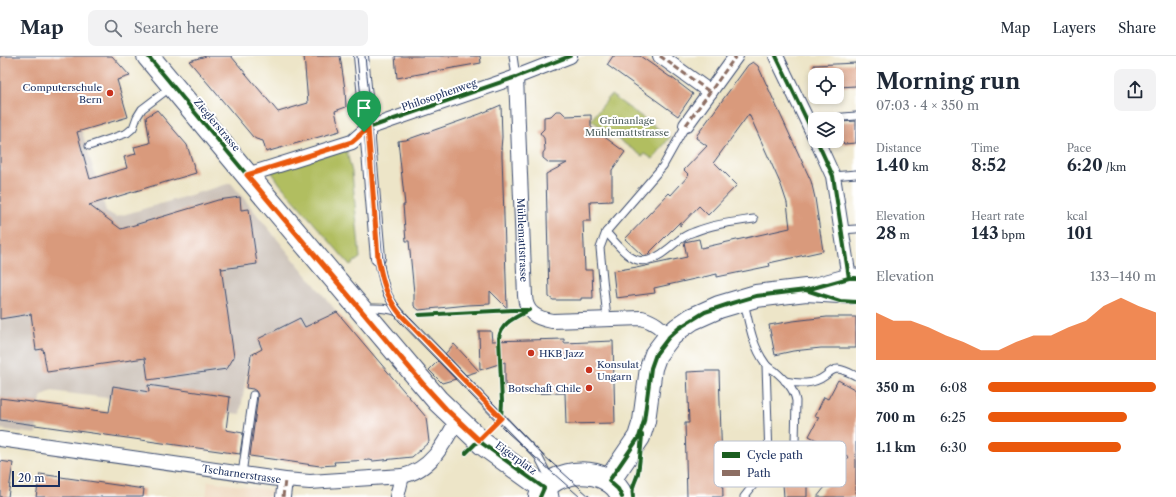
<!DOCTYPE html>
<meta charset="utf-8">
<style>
:root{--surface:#fff;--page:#f2f2f3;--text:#1f2937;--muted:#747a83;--line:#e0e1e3;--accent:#ea580c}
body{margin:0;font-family:"Libre Caslon Text",serif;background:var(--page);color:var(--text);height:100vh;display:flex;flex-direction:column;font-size:15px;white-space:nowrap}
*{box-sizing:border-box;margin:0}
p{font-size:13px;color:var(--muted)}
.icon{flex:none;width:22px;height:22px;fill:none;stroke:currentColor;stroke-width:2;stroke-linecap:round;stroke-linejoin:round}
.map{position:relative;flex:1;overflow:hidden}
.sheet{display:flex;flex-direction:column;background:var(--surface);width:320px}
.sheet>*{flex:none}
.fabs{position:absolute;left:808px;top:12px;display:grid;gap:8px}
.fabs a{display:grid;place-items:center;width:36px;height:36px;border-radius:8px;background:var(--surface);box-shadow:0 2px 6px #0003;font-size:20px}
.scale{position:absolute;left:12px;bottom:10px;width:48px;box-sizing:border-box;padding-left:4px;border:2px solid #1b2f5e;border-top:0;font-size:11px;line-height:14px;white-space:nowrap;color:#1b2f5e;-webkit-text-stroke:3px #fff;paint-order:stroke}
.pin{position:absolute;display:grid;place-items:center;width:34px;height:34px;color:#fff;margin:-41px -17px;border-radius:50% 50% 50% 0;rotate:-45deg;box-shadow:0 0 4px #0007}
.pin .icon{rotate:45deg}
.round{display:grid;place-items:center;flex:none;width:42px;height:42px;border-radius:8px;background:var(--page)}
.summary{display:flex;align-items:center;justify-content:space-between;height:68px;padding:0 20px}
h1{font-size:22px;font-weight:700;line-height:30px}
.figures{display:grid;grid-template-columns:repeat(3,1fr);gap:6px;height:68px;padding:4px 20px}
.figures div{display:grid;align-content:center}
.figures b{font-size:17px;font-weight:700}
.figures small{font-size:11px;font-weight:400}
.figures p{font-size:11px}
.chart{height:112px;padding:8px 20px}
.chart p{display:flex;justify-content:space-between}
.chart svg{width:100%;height:72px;margin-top:4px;fill:var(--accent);opacity:.7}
ul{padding:0 20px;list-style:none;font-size:13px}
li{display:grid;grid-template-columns:64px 48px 1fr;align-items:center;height:30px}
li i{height:10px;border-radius:5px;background:var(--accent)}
header{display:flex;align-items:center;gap:24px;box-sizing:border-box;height:56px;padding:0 20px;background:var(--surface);border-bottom:1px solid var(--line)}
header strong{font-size:19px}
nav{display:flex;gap:22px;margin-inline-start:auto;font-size:14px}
.search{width:280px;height:36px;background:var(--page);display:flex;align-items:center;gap:10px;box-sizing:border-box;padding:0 14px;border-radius:8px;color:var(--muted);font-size:15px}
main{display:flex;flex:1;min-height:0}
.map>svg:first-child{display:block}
.built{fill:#edd7bb}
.industrial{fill:#ccc2b9}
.green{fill:#b1be60;stroke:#66765f}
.building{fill:#d99a7c}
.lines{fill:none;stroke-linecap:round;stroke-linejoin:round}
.lane-casing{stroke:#3a4a6e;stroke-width:9}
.street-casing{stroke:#3a4a6e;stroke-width:16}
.secondary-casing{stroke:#3a4a6e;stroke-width:21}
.primary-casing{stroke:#3a4a6e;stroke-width:24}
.lane{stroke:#fff;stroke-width:7}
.street{stroke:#fff;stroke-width:14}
.secondary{stroke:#fff;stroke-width:19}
.primary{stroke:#fff;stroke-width:22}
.tram{stroke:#1b2f5e;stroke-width:1}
.quiet{stroke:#8d6e63;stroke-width:3;stroke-dasharray:6 3;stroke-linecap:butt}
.cycleway-casing{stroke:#fff;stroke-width:6}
.cycleway{stroke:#1b5e20;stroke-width:4}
.route-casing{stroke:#fff;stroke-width:8}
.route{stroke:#ea580c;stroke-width:5}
.poi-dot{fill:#c8321e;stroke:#fff;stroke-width:1.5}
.labels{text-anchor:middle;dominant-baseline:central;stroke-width:4;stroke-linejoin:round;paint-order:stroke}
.poi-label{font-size:10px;fill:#1b2f5e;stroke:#fff;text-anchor:end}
.street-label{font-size:10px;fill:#1b2f5e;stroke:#fff}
.park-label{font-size:10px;fill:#50615f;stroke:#fff}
.key{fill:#fff;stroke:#bbc1cf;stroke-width:1}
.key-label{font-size:11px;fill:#1b2f5e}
</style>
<header>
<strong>Map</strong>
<div class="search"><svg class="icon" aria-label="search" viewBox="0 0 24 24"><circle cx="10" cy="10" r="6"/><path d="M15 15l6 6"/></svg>Search here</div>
<nav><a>Map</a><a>Layers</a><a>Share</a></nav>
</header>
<main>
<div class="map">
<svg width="856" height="441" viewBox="0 0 856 441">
<rect width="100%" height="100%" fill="#fff"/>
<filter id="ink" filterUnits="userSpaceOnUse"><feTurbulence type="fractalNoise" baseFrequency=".025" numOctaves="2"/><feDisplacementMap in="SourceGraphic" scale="8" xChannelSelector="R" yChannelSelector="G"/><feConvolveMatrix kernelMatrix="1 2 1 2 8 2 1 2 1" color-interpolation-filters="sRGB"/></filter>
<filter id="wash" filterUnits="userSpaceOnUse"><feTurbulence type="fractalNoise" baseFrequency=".012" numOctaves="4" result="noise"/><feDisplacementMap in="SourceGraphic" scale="16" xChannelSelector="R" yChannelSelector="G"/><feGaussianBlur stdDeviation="0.9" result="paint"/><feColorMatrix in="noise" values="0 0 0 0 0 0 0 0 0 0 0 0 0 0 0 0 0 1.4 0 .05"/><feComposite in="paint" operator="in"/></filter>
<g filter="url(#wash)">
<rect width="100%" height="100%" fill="#ede5c8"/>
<path class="built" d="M208 425 269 434 273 436 275 441H206Z"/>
<path class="industrial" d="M0 0H59L106 155 116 161 231 127 337 256 250 298 240 358 50 335 41 341 36 378 0 373Z"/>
<g class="green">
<path d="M611 39 670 81 653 103 645 98 642 100 591 64Z"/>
<path d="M346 93 352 116 360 202 350 209 280 128 271 115Z"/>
</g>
<g id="blocks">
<g class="building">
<path d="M0 0H112L130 20 117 24 128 61 77 76 90 123 127 112 124 101 136 98 134 91 150 87 146 61 157 54 187 89 196 117 89 149 121 173 218 144 240 141 241 154 249 153 257 208 222 213 221 211 234 301 227 313 148 324 145 302 47 316 43 293 36 294 31 258 0 263Z"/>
<path d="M206 0H231L278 56 308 47 304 0H340L345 33 346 51 335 55 340 75 266 96 263 85 256 83 253 81 189 5Z"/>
<path d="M395 0H480L481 7 397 22Z"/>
<path d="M613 0H640L670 21H671L693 38 678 60 607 9Z"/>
<path d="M753 6 758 10 811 125 815 142 823 195 769 207 770 210 717 221V218L654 232 655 237 616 242 613 215 637 211 636 212 687 201 684 186 699 183 701 192 790 172 787 147 781 129 749 58 714 106 737 129 708 159 699 150 680 170V166L647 199 643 200 625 183 669 137 671 139 689 119 684 114 707 90 696 82 697 79 748 9Z"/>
<path d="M856 7V30L838 31 839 36 837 37V19L815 20 814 9Z"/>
<path d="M501 49 502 81 501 93H502V100L507 252 490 235V248L468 249 419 254 414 250V237L409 185H406L403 149H405L398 85 406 84 480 58Z"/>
<path d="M556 55H561L566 60 591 59V71L625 96 612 114V145L590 146 591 165H583L585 214H592L593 242H581V244H553L549 241 546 118 567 107H549L543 102V97L545 94 544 82 540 77 544 73V61L551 60Z"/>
<path d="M856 65V87L844 88 839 83 838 76 840 73V66Z"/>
<path d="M337 256 426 361 429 386 412 401 373 405 370 404 334 406 335 409 320 410 250 400 258 339 256 335 253 333 246 332 251 299 262 293 258 283 300 262 305 271Z"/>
<path d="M827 261H856V292H821L793 295 775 299 769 269 793 265Z"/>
<path d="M479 275H491L492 285 564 283V287L613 285 615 367 566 368 565 337 510 338V330H505V306L480 314Z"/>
<path d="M454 288 479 315 466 319 445 298Z"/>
<path d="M438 305 456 323 442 327 429 314Z"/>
<path d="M707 315H719L723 441H687L685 367H689L687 316Z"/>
<path d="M838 324 856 334V441H817L849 401 809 380 819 361 815 360 824 341 828 343Z"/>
<path d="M148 329 230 341 226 374 243 377 240 398 0 364V342L109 356 113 330 149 336Z"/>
<path d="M802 402 807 406V441H784L781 403Z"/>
<path d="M0 405 13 407 8 441H0Z"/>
<path d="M40 418 144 433 143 441H36Z"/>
</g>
</g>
</g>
<g filter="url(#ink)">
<use href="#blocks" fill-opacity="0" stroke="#3a4a6e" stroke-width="1"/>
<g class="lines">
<defs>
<g id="lane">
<path d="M513 0 516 21"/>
<path d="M819 63 856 60"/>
<path d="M89 90 127 77 133 72 137 61 142 53 171 31"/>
<path d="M833 120 856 118"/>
<path d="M841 174 856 173"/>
<path d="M606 176C627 199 638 218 668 193 677 186 683 179 694 176 713 168 734 166 754 163"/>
<path d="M378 202 381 216 386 236 396 253 419 278 538 400 552 427 555 441"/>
<path d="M744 246C749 267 752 289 765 307 767 311 771 313 775 315 784 323 794 332 796 345L795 386 800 394 826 415"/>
<path d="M364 252C375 252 387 251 397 256"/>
<path d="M607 263 600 192 606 176 663 110 686 69"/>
<path d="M785 325C799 328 813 329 825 320 829 317 832 313 838 313 845 314 850 317 856 320"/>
<path d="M242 418 253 339"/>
<path d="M744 441 762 418 769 401 766 309"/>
</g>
<g id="street">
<path d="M361 0 368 72V85L378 202"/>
<path d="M660 0 710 36"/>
<path d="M776 0 815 81"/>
<path id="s1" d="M516 21 525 240C526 257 536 262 552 265L642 262C654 266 661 271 669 281"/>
<path d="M686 69 736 0"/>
<path d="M817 85 833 120 849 222"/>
<path d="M247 119 352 86 368 72 516 21 570 0"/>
<path id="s2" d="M0 383 285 424 310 426 402 420C431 414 444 388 457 364"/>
<path d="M283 441 285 424"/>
<path d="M397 441 402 420"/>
</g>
<path id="secondary" d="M813 232 849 222H856"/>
<g id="primary">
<path d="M148 0 247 119 438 345 483 388 544 432"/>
<path d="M609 425 639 381 644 365 651 312 656 298 669 281 679 272 692 263 719 251 756 240 806 234 856 237"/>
<path d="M540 441C551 410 611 409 622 441"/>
</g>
</defs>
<use href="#lane" class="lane-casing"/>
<use href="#street" class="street-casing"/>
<use href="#secondary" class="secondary-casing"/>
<use href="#primary" class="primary-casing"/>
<use href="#lane" class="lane"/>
<use href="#street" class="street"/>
<use href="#secondary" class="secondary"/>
<use href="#primary" class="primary"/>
<g class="tram">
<path d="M357 0 377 213C380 233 387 249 399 265L508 377 580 441"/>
<path d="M365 0C371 52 374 103 379 155 381 181 381 208 390 233 394 245 404 255 413 264L542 398 590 441"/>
</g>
<g class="quiet">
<path d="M660 0 710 36"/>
<path d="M686 69 736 0"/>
<path d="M283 441 285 424"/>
</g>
<defs>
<g id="cycleway">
<path d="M148 0 247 119 438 345 483 388 544 432 540 441"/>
<path d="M776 0 815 81"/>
<path d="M817 85 833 120 849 222"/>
<path d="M378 202 368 85V72L516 21 570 0"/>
<path d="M806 234 840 245 856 246"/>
<path d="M419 259 513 254H527"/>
<path d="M466 397 501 362 502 346 499 282C501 266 517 261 529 254"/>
<path d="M622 441 618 433 609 425 639 381 644 365 651 312 656 298 669 281 679 272 705 256 732 247 756 240 806 234 849 222H856"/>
<path d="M633 441C631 429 636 426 638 417 640 404 641 391 642 379"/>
</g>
</defs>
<use href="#cycleway" class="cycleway-casing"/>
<use href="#cycleway" class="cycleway"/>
</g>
</g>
<g class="lines" filter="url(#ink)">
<defs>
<path id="route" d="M368 72 378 202C382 223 386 241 400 258L501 362 479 384 446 353 424 329 247 119 352 86Z"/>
</defs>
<use href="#route" class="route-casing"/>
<use href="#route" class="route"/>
</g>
<g class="poi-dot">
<circle cx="110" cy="37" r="4"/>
<circle cx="531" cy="297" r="4"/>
<circle cx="589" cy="314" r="4"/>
<circle cx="589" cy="332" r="4"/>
</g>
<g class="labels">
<g class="poi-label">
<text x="102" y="31">Computerschule<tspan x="102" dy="12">Bern</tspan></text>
<text x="539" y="297" text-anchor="start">HKB Jazz</text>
<text x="597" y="308" text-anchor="start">Konsulat<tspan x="597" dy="12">Ungarn</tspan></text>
<text x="581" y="332">Botschaft Chile</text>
</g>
<g class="street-label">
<text transform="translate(439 39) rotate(-19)">Philosophenweg</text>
<text transform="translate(217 69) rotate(50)">Zieglerstrasse</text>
<text stroke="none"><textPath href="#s1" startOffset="163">Mühlemattstrasse</textPath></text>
<text transform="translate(516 402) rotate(36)">Eigerplatz</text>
<text stroke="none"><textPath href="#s2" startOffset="244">Tscharnerstrasse</textPath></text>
</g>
<g class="park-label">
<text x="627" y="64">Grünanlage<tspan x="627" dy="12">Mühlemattstrasse</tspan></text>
</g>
</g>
<rect x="714" y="385" width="132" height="46" rx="6" class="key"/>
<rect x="722" y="396" width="18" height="6" fill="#1b5e20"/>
<rect x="722" y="414" width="18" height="6" fill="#8d6e63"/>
<g class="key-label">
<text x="747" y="403">Cycle path</text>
<text x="747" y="421">Path</text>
</g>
</svg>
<div class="fabs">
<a><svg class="icon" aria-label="locate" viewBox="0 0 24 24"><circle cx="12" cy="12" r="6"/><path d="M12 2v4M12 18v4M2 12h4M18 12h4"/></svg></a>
<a><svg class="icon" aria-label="layers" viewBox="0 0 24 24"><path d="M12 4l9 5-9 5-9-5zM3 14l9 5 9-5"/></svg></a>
</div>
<div class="scale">20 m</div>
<div class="pin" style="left:364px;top:76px;background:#1e9e55"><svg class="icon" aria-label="arrive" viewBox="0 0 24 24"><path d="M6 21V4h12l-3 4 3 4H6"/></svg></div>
</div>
<section class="sheet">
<div class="summary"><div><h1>Morning run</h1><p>07:03 · 4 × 350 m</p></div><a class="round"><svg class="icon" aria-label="share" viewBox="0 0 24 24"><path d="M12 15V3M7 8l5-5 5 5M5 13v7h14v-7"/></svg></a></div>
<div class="figures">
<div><p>Distance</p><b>1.40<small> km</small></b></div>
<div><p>Time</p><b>8:52</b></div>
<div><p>Pace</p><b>6:20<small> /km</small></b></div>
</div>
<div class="figures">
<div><p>Elevation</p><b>28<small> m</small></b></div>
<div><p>Heart rate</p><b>143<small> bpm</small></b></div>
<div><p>kcal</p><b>101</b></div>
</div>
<div class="chart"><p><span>Elevation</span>133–140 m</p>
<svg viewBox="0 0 160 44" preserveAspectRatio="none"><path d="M0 44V15L10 20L20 20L30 24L40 29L50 33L60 38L70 38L80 33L90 29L100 29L110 24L120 20L130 11L140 6L150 11L160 15V44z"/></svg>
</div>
<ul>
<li><b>350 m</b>6:08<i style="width:100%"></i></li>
<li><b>700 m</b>6:25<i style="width:83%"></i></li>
<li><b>1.1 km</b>6:30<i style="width:79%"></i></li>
</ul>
</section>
</main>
